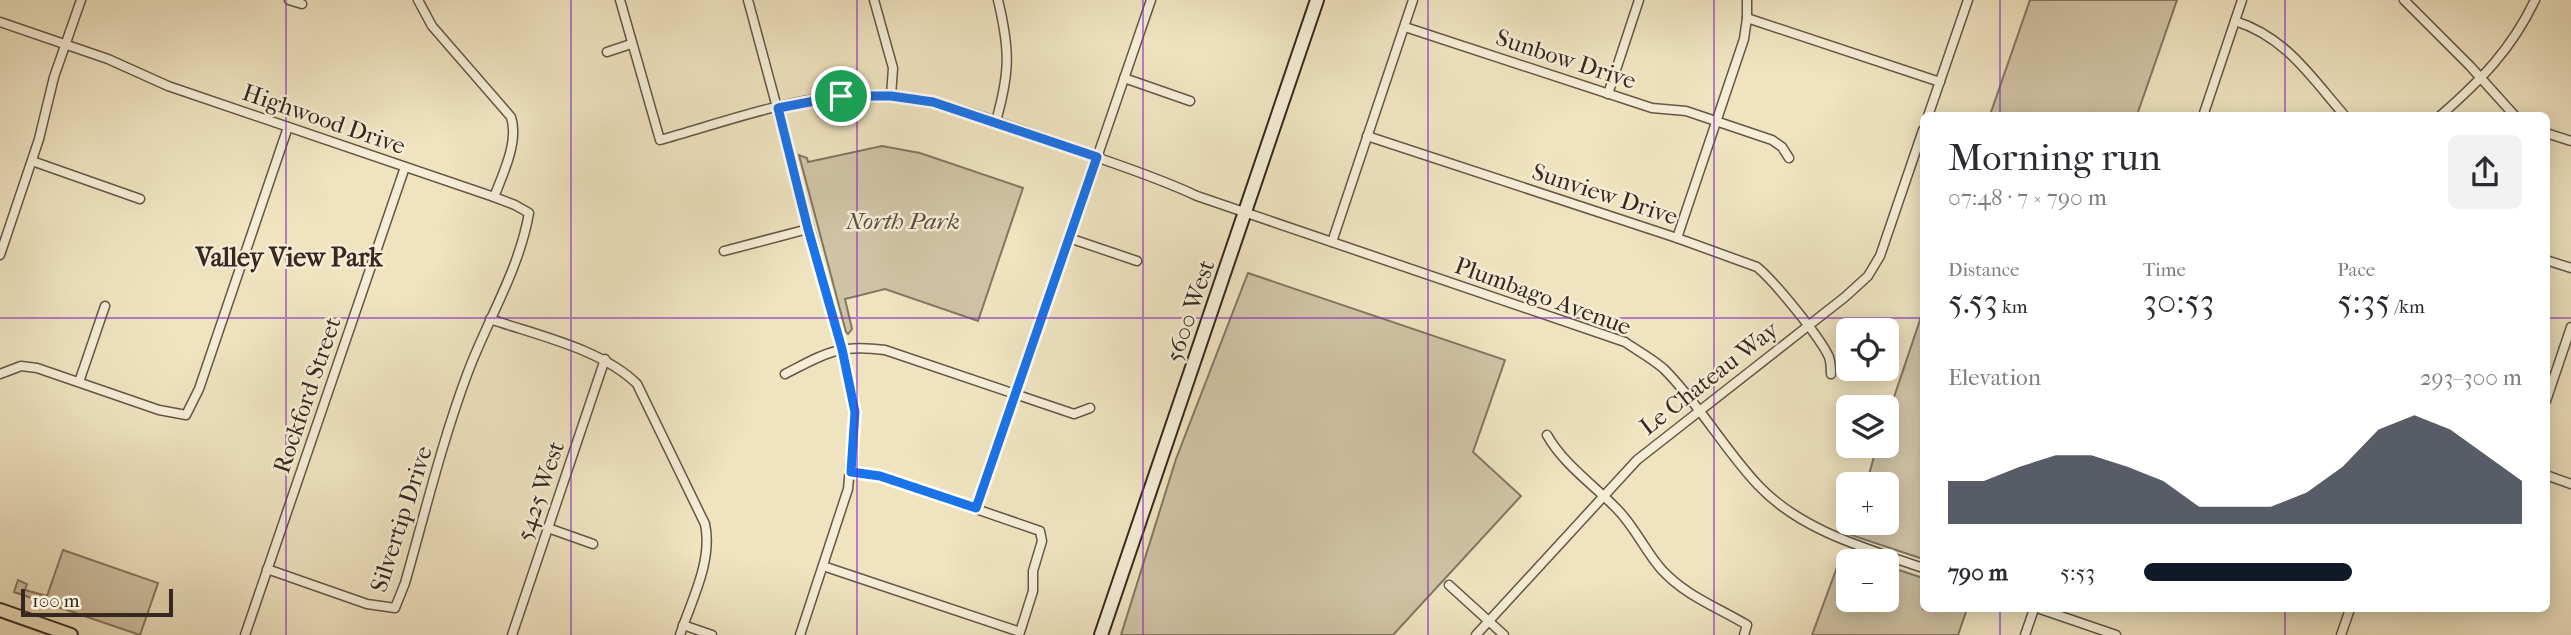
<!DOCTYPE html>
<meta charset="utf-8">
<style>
:root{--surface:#fff;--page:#f2f2f3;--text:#2b2b33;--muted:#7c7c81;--accent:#111827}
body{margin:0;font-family:"IM FELL French Canon",serif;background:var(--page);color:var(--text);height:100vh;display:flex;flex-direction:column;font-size:26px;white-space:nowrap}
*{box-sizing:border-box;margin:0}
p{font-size:23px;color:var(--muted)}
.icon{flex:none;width:38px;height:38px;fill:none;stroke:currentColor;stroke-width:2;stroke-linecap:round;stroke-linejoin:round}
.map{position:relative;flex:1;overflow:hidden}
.details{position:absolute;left:1920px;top:112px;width:630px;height:500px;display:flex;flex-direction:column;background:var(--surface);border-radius:10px;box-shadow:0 4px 18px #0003}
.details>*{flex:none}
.controls{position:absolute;left:1836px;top:318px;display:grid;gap:14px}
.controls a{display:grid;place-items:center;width:63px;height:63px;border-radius:10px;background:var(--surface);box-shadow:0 4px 18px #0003;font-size:35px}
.scale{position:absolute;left:21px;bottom:18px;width:152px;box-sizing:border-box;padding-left:7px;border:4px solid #36281f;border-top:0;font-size:19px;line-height:24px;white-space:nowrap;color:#36281f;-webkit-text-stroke:5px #f5edd6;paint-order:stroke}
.pin{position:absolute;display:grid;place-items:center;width:60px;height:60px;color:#fff;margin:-30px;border:4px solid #fff;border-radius:50%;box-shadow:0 2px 7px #0007}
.round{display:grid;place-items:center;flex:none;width:74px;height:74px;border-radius:10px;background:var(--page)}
.summary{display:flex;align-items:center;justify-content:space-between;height:119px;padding:0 28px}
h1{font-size:38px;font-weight:600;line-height:52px}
.metrics{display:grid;grid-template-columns:repeat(3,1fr);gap:10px;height:119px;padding:7px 28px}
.metrics div{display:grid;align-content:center}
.metrics b{font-size:35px;font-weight:600}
.metrics small{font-size:19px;font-weight:400}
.metrics p{font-size:19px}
.chart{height:196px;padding:14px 28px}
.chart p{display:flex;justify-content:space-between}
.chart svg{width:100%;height:126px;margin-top:7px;fill:var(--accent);opacity:.7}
ul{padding:0 28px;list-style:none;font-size:23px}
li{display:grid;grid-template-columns:112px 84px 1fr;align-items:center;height:52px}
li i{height:18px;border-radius:9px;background:var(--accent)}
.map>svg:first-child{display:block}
.green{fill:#d0c3a5;stroke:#837662;stroke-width:2}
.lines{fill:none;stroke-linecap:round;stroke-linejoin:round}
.minor-casing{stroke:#645747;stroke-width:11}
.secondary-casing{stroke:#36281f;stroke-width:16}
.primary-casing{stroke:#36281f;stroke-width:16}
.minor{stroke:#f5edd6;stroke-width:8}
.secondary{stroke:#f5edd6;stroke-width:12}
.primary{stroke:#efe3c0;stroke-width:12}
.route-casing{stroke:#fff;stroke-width:14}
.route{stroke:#1a73e8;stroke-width:9}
.grid{fill:none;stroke:#7b2cbf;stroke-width:2;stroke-opacity:0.55}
.labels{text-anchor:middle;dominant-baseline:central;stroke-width:5;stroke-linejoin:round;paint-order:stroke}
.street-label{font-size:24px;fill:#36281f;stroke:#f5edd6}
.park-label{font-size:24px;font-style:italic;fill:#5c4f40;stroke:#f5edd6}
.neighbourhood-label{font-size:26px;font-weight:bold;fill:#36281f;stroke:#f5edd6}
</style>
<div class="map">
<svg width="2571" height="635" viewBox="0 0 2571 635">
<rect width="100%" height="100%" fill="#efe3c0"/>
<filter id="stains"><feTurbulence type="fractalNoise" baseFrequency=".00286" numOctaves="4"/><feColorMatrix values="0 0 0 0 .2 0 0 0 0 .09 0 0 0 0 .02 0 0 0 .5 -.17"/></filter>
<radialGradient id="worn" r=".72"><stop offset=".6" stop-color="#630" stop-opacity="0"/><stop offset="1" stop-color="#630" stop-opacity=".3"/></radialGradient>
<g class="green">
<path d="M2030 0H2177L2137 115H1990Z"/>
<path d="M882 146 920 153 1023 188 978 321 885 289 845 299 852 329 848 334 846 332 799 155 807 158 808 162Z"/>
<path d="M1248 273 1505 360 1473 452 1521 496 1393 635H1121L1176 459Z"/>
<path d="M1923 311V559L1848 534 1852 523H1886V485H1866L1877 446H1886L1887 418Z"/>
<path d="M63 550 158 583 140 635 14 592 18 580 27 584 25 590 47 596Z"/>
<path d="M1843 551 1874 562H1848V600H1886L1887 566 1923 578V609H1967L1958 635H1812Z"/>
</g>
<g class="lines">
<defs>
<g id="minor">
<path d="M289 0 302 4"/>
<path d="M418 0 432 26 511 117C519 141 503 174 494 197"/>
<path d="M620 0 660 140C718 124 780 101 841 96 922 88 998 122 1073 149 1115 164 1157 177 1197 196L1625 342C1638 351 1653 359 1664 369 1700 405 1724 449 1758 485 1801 531 1866 548 1923 568"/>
<path d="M748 0 842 349 855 412 848 489 800 635"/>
<path d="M874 0 893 68 891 96"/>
<path d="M2404 0 2470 66 2515 116"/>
<path d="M1747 18 1940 82"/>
<path d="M2235 21C2286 37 2311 77 2345 116"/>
<path d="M0 22 108 59 168 86 494 197 515 205 529 213C519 270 488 319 468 372 442 441 425 513 405 583L395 608 367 604 267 569"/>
<path d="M1405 27 1652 108 1686 111 1772 140 1782 147 1789 158"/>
<path d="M607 52 631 44"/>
<path d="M1124 78 1190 101"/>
<path d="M1608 94 1639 0"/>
<path d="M1928 116 1968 0"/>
<path d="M2203 116 2242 0"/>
<path d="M2440 116C2481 80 2511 50 2535 0"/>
<path d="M996 121C1010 72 1010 50 998 0"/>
<path d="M2546 133 2571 141"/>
<path d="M1367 136 1677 238 1757 267C1774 281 1820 337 1829 357 1831 363 1831 368 1831 374"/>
<path d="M32 161 140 199"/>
<path d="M1069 238 1137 261"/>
<path d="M1677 238 1744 39 1747 18V0"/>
<path d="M1332 242 1413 0"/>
<path d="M724 251 808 229"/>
<path d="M0 255 39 139 54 77 81 0"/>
<path d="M2546 260 2571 268"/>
<path d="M490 319C536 335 602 349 637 384L705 524C713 561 691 601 680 635"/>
<path d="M0 374 21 366 37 368 159 410 186 415 199 389 288 127"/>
<path d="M785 374C826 353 837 344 885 350L1074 414 1090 408"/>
<path d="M79 382 105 306"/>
<path d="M2546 401 2571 327"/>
<path d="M1547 435C1564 465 1594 485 1617 509 1635 527 1645 551 1662 570 1686 596 1717 607 1747 625L1744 635"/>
<path d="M2546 475 2571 484"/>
<path d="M977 508 1151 0"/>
<path d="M548 528 593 544"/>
<path d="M823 566 1020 632 1033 591V571L1042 541 1040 531 880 476 851 472"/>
<path d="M1449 585 1504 635"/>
<path d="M2040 609 2116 635"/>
<path d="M683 625 712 635"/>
<path d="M245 635 405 167"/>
<path d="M512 635 605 359"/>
<path d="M1476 635 1637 460 1845 297 1868 276 1880 256 1923 130"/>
<path d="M2025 635 2034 609"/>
<path d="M2341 635 2350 609"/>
</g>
<path id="secondary" d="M1101 635 1317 0"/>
<path id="primary" d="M0 610 71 635"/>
</defs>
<use href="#minor" class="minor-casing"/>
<use href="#secondary" class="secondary-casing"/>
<use href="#primary" class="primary-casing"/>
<use href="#minor" class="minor"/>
<use href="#secondary" class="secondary"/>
<use href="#primary" class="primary"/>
</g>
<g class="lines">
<defs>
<path id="route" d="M841 96H891L933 102 1097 157 976 508 880 476 851 472 855 412 842 349 808 229 778 108Z"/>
</defs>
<use href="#route" class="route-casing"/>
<use href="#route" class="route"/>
</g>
<path class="grid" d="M286 0V635M571 0V635M857 0V635M1143 0V635M1428 0V635M1714 0V635M2000 0V116M2285 0V116M0 318H1923M2546 318H2571M2000 609V635M2285 609V635"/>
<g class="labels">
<g class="street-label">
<text transform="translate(1566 59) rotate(18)">Sunbow Drive</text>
<text transform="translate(324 119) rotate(19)">Highwood Drive</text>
<text transform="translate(1605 194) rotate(18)">Sunview Drive</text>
<text transform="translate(1543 296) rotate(20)">Plumbago Avenue</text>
<text transform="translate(1190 311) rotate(-71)">5600 West</text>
<text transform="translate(1709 378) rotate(-38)">Le Chateau Way</text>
<text transform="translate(307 395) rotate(-71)">Rockford Street</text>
<text transform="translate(540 491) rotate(-71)">5425 West</text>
<text transform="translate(401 519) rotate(-72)">Silvertip Drive</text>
</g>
<g class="park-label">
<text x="903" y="221">North Park</text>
</g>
<g class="neighbourhood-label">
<text x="289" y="257">Valley View Park</text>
</g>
</g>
<rect width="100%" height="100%" filter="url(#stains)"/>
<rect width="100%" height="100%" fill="url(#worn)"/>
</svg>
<div class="controls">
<a><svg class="icon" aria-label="locate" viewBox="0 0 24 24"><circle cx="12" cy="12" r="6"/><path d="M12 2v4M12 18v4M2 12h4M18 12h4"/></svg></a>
<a><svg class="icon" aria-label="layers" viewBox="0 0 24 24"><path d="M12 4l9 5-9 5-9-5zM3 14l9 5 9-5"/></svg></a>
<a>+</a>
<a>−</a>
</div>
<div class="scale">100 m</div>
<div class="pin" style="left:841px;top:96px;background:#1e9e55"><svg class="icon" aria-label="arrive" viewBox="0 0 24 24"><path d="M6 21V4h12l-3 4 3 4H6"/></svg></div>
<section class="details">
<div class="summary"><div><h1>Morning run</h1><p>07:48 · 7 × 790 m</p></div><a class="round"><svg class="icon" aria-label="share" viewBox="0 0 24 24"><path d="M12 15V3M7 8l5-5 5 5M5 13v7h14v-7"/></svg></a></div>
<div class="metrics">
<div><p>Distance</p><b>5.53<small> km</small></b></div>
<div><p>Time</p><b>30:53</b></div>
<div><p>Pace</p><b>5:35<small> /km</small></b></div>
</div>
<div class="chart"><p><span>Elevation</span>293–300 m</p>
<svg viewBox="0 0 160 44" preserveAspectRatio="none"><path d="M0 44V29L10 29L20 24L30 20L40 20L50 24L60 29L70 38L80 38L90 38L100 33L110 24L120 11L130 6L140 11L150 20L160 29V44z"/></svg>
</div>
<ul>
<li><b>790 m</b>5:53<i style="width:55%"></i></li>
</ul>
</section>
</div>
